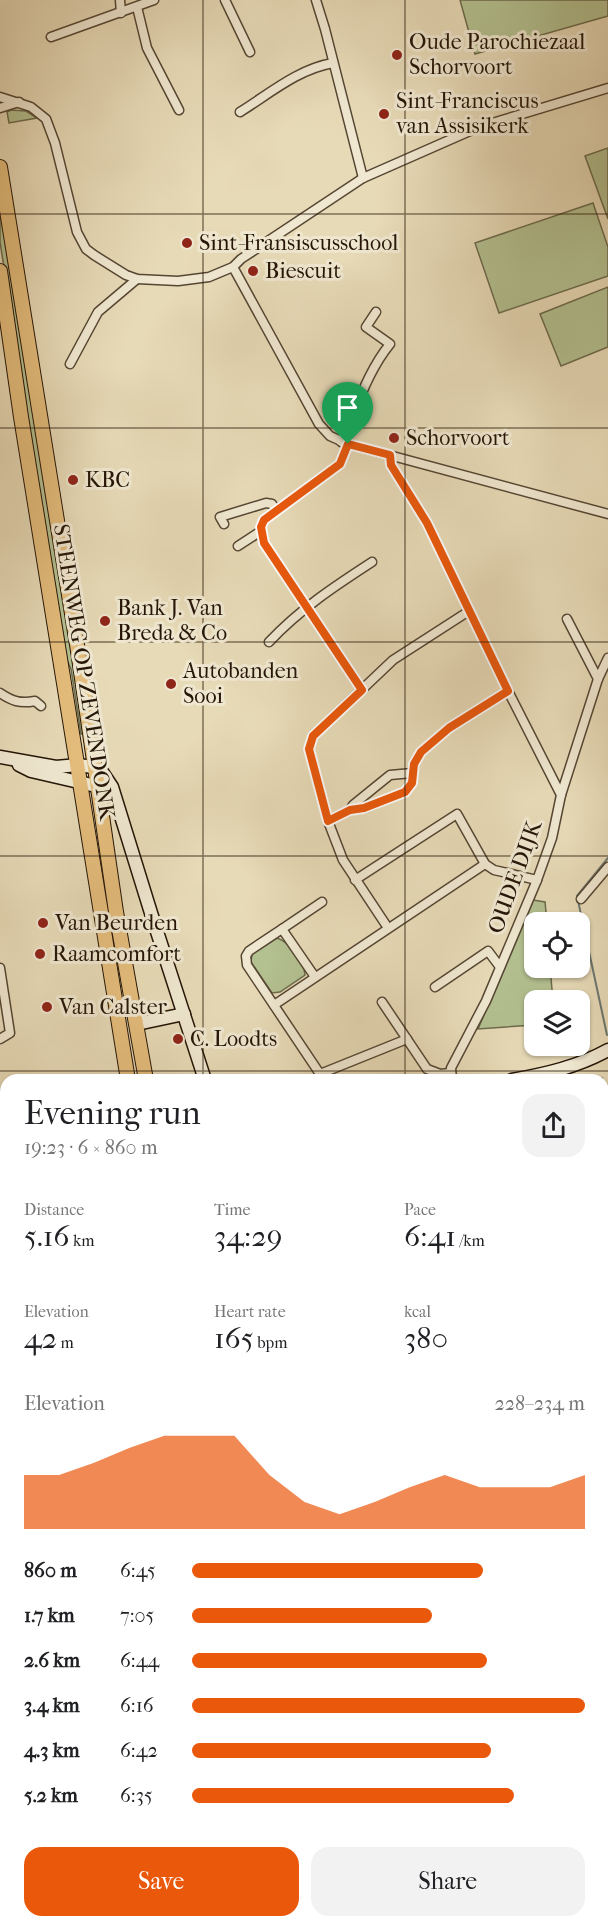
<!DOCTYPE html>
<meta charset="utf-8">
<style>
:root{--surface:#fff;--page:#f2f2f2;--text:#202124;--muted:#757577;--accent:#ea580c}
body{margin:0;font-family:"IM FELL French Canon",serif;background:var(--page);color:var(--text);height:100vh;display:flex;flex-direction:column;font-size:22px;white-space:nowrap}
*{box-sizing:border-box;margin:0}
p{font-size:20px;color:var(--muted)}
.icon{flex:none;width:33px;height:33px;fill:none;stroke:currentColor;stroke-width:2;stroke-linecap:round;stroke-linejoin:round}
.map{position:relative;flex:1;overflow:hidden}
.details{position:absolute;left:0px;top:1074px;width:609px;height:854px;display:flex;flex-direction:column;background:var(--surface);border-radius:18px 18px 0 0;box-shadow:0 2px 4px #0004}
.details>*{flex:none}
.controls{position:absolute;left:524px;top:912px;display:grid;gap:12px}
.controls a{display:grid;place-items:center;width:66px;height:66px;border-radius:12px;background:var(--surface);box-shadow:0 2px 4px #0004;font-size:30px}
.pin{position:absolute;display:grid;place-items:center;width:51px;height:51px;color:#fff;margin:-62px -26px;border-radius:50% 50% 50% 0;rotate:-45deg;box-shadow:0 0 6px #0007}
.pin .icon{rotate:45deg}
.round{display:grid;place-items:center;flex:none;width:63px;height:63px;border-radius:18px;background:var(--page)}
.summary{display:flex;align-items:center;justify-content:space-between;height:102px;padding:0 24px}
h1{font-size:33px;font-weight:600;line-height:45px}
.stats{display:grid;grid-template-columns:repeat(3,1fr);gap:9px;height:102px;padding:6px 24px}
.stats div{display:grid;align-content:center}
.stats b{font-size:30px;font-weight:600}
.stats small{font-size:16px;font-weight:400}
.stats p{font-size:16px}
.chart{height:168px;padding:12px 24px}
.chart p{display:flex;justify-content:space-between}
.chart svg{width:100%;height:108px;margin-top:6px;fill:var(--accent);opacity:.7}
.primary-button{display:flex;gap:12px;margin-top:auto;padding:12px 24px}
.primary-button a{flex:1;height:69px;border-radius:18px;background:var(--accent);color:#fff;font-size:24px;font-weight:600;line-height:69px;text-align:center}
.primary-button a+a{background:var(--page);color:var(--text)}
ul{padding:0 24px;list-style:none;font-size:20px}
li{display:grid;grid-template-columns:96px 72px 1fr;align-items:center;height:45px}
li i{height:15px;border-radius:8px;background:var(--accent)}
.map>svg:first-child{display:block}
.green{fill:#b3c090;stroke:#6c6a4c;stroke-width:1.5}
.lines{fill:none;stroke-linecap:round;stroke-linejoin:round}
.stream{stroke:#6b7771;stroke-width:2}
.street-casing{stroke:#564633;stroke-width:11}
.secondary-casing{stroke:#251507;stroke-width:15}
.primary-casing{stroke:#251507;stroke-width:16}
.highway-casing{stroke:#251507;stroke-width:18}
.street{stroke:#efe7d0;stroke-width:8}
.secondary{stroke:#efe7d0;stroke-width:12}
.primary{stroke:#e4bd7c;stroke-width:14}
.highway{stroke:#e4bd7c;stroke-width:15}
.route-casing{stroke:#fff;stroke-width:12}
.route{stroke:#ea580c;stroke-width:8}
.grid{fill:none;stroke:#251507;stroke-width:1.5;stroke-opacity:0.55}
.poi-dot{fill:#8f2418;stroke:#efe7d0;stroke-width:2}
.labels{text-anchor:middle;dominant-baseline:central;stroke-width:6;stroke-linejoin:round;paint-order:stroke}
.poi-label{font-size:22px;fill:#251507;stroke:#efe7d0;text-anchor:start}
.street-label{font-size:22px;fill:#251507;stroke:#efe7d0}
</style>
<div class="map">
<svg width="608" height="1927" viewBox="0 0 608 1927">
<rect width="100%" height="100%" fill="#e7dab7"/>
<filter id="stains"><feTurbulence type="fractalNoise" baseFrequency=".00333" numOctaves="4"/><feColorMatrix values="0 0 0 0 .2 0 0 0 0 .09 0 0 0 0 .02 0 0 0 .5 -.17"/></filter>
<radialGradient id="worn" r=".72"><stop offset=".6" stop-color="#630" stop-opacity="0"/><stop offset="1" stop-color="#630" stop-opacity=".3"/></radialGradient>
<g class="green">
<path d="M460 0H608V16L475 54Z"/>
<path d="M11 110 26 111 37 118 9 123 7 112Z"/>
<path d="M608 148V219L585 156Z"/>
<path d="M0 193 85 733 81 734 71 669 64 654 0 242Z"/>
<path d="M593 203 608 247V276L499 313 475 243Z"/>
<path d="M608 287V347L561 366 540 314Z"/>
<path d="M533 900 545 902 547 922H534V968H550L553 1000H534V1025L478 1029Z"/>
<path d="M277 938C290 942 304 962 305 975L280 992 272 993 251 962 252 954Z"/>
<path d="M608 1139V1439H603V1140Z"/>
<path d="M603 1508H608V1640L603 1638Z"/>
<path d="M603 1719H608V1840L603 1841Z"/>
<path d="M0 1789H6V1922H138L135 1927H0Z"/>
<path d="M139 1922H235L233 1927H150Z"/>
<path d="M245 1922H300L302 1927H265L261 1925 260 1927H243Z"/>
<path d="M338 1922H434V1927H340Z"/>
</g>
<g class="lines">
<g class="stream">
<path d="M607 1035 577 896 608 858"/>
<path d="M602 1078V1080"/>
<path d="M603 1084 608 1110"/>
<path d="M603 1336 608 1334"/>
<path d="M0 1430 6 1428"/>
</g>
<defs>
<g id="street">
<path d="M120 0 121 13"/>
<path d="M225 0 250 52"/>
<path d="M316 0 325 29 363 178"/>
<path d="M137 7 147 48 179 110"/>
<path d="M51 37 154 0"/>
<path d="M0 97 31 107 46 119 55 143 77 232 86 249 94 255 126 275 137 279 178 281 209 277 233 267 241 259 363 178 479 127 608 88"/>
<path d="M0 108 19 102"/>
<path d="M240 112C269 94 298 69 333 63"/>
<path d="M233 267 319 424 330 436 348 444 608 514"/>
<path d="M70 364 98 312 137 279"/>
<path d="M341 442C356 410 367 372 390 344L366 327 376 312"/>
<path d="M348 444 340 464 264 520 261 527 264 543 362 690"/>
<path d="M390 455 391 465 427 523 508 691 561 795"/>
<path d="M224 524 220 517 266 503 272 504 276 510"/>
<path d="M238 546 261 531"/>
<path d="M567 619 598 679"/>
<path d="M269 642C300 609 335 586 372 562"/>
<path d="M0 693C12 701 20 704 35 701L41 706"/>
<path d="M350 810 353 805 390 775 412 773"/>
<path d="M328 821 350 810 365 808 405 792 412 783 414 764 421 752 449 728 508 691"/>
<path d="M355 880 457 814 485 864 494 870 537 880"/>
<path d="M581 899 608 867"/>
<path d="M388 928 343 860 328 821 309 749 313 736 393 660 469 611"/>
<path d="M282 929 322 902"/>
<path d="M0 968 10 1033 0 1039"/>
<path d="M315 977 282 929 249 951 246 956 247 965 320 1074 407 1039"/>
<path d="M435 987 488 951 500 967"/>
<path d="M382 1002 427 1069 440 1074 450 1073"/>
<path d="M274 1005 485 864"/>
<path d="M452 1080 451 1068 486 1001 537 880 552 838 561 795 598 679 608 658"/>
<path d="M603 1443H608"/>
<path d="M0 1592 6 1589"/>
<path d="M603 1642 608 1644"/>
<path d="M576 1922 579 1927"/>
<path d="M239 1927 242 1922"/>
<path d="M439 1927V1922"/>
</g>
<g id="secondary">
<path d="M0 757 56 767 78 765 93 767 102 772 112 787 151 913 205 1080"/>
<path d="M19 765 31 771 96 786 104 792"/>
<path d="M137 1024 184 1014"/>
<path d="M512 1080C546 1074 577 1067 608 1050"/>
</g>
<g id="primary">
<path d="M0 167 78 651 116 912 146 1080"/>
<path d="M0 271 21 417 128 1080"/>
<path d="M312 1922 314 1927"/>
<path d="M329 1922 331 1927"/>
</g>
<g id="highway">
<path d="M0 1455 6 1453"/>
<path d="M603 1466H608"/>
<path d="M603 1481H608"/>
<path d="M603 1497H608"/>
<path d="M0 1505H6"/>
<path d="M0 1521H6"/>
<path d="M0 1537 6 1535"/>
<path d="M0 1767H6"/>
<path d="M0 1781H6"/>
</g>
</defs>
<use href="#street" class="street-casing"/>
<use href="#secondary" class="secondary-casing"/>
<use href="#primary" class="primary-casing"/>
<use href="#highway" class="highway-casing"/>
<use href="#street" class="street"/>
<use href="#secondary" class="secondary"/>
<use href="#primary" class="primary"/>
<use href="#highway" class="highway"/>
</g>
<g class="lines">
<defs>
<path id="route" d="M348 444 390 455 391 465 427 523 508 691 449 728 421 752 414 764 412 783 405 792 364 808 350 810 328 821 309 749 313 736 362 690 264 543 261 527 264 520 340 464Z"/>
</defs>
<use href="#route" class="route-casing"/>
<use href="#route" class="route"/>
</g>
<path class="grid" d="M203 0V1080M405 0V1080M0 214H608M0 428H608M0 642H608M0 856H608M0 1071H608M0 1285H6M603 1285H608M0 1499H6M603 1499H608M0 1713H6M603 1713H608M203 1922V1927M405 1922V1927"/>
<g class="poi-dot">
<circle cx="397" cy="55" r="6"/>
<circle cx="384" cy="114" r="6"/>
<circle cx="187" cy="243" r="6"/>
<circle cx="253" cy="271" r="6"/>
<circle cx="394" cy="438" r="6"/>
<circle cx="73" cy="480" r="6"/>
<circle cx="105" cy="621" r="6"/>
<circle cx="171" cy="684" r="6"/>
<circle cx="43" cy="923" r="6"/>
<circle cx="40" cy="954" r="6"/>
<circle cx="47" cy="1007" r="6"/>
<circle cx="178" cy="1039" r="6"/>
</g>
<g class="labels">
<g class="poi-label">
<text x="409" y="42">Oude Parochiezaal<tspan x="409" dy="25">Schorvoort</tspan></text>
<text x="396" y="101">Sint-Franciscus<tspan x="396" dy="25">van Assisikerk</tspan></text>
<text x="199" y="243">Sint-Fransiscusschool</text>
<text x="265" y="271">Biescuit</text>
<text x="406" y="438">Schorvoort</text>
<text x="85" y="480">KBC</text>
<text x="117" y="608">Bank J. Van<tspan x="117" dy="25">Breda &amp; Co</tspan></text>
<text x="183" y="671">Autobanden<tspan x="183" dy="25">Sooi</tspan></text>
<text x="55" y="923">Van Beurden</text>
<text x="52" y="954">Raamcomfort</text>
<text x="59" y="1007">Van Calster</text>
<text x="190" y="1039">C. Loodts</text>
</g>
<g class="street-label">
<text transform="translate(84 672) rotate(81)">STEENWEG OP ZEVENDONK</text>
<text transform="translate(515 877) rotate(-70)">OUDE DIJK</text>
</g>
</g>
<rect width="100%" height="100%" filter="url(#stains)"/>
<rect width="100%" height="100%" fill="url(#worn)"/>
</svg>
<div class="controls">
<a><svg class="icon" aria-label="locate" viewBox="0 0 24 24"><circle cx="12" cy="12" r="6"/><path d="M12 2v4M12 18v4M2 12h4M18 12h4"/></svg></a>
<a><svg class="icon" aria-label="layers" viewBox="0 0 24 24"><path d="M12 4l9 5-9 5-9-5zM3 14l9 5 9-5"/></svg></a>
</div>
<div class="pin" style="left:348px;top:444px;background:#1e9e55"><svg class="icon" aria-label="arrive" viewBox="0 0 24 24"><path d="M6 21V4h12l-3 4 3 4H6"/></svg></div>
<section class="details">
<div class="summary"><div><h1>Evening run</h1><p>19:23 · 6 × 860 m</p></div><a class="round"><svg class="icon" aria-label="share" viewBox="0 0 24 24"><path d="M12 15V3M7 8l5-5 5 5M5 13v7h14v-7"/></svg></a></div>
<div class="stats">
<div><p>Distance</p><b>5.16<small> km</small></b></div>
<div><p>Time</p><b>34:29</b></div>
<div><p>Pace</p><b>6:41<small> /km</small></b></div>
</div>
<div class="stats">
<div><p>Elevation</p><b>42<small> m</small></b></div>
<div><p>Heart rate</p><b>165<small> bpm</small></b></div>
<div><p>kcal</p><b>380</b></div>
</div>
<div class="chart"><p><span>Elevation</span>228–234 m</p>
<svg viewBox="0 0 160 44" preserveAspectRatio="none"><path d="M0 44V22L10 22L20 17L30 11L40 6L50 6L60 6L70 22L80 33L90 38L100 33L110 27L120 22L130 27L140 27L150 27L160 22V44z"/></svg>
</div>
<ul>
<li><b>860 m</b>6:45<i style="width:74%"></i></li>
<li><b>1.7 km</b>7:05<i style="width:61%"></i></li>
<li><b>2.6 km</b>6:44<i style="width:75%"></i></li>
<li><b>3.4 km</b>6:16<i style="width:100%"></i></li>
<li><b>4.3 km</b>6:42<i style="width:76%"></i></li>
<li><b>5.2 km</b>6:35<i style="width:82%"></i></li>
</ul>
<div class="primary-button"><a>Save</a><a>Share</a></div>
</section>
</div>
